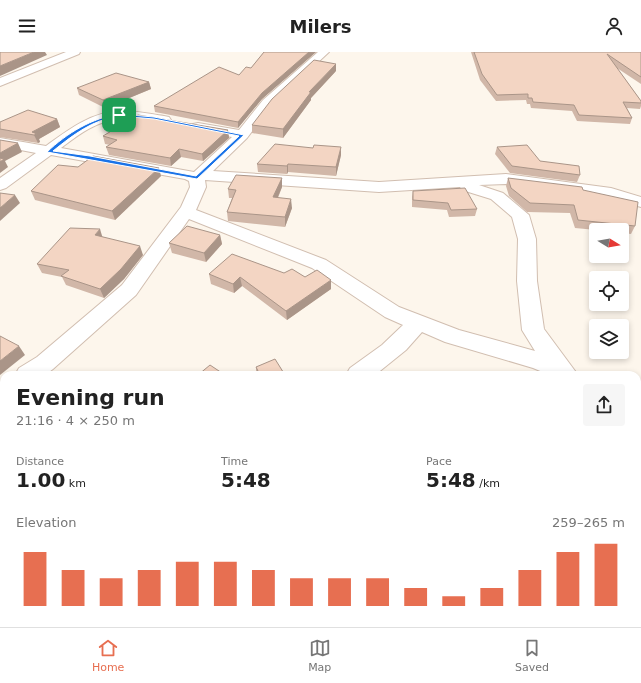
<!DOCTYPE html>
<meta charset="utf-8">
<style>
:root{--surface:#fff;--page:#f6f6f6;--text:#222;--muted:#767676;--line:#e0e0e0;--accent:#e76f51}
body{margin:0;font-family:"DejaVu Sans",sans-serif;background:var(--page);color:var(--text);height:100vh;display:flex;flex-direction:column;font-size:15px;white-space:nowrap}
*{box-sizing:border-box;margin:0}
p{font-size:13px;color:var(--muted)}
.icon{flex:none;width:22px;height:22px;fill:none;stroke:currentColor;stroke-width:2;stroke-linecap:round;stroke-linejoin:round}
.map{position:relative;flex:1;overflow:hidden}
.drawer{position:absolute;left:0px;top:319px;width:641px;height:256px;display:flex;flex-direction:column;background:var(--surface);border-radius:12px 12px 0 0;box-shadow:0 2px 6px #0003}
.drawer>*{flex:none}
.needle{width:26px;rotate:101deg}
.fabs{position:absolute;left:589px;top:171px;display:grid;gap:8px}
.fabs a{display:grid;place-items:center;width:40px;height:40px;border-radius:4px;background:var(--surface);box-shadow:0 2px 6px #0003;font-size:20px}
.pin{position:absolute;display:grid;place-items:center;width:34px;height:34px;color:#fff;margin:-17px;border-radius:8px;box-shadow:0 2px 6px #0006}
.round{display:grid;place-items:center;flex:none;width:42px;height:42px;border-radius:4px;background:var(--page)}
.overview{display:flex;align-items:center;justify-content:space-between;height:68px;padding:0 16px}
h1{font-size:22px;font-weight:700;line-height:30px}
.metrics{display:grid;grid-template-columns:repeat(3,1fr);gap:6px;height:68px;padding:4px 16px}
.metrics div{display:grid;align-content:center}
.metrics b{font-size:20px;font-weight:700}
.metrics small{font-size:11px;font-weight:400}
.metrics p{font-size:11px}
.chart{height:112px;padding:8px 16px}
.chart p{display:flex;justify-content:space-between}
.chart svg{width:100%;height:72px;margin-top:4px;stroke:var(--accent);stroke-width:6}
header{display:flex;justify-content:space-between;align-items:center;height:52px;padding:0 16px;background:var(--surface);font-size:18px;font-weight:700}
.dock{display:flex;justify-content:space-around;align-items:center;height:56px;border-top:1px solid var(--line);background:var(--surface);font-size:11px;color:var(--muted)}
.dock a{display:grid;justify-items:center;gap:2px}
.dock .current{color:var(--accent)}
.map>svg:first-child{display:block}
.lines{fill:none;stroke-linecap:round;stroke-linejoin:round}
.minor-casing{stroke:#d1beb0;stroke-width:2}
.minor{fill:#fff;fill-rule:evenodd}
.wall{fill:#d1b7a8}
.shaded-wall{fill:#aa9588}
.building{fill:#f3d5c3;stroke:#aa9588}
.route{fill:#1a73e8;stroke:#fff;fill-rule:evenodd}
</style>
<header><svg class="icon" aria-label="menu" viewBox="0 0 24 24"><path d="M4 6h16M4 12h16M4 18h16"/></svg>Milers<svg class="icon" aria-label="person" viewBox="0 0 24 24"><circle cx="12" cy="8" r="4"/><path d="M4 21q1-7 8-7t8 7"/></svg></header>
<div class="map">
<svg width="641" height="575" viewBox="0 0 641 575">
<rect width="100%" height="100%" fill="#fdf6ec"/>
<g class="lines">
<defs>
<g id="minor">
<path d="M66 0H80L79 2 0 34V26Z"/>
<path d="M318 0H329L271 54 247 86 213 119 379 130 506 122 611 136 641 145V155L609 146 506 132 479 133 503 141 529 163 536 187 537 229 544 277 578 323H550L533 316 445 290 422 280 406 298 375 323H346L350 316 382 293 403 273 385 265 312 216 189 167 136 243 53 317 45 323H15L19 316 37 305 122 233 181 155 190 135 189 129 185 127 51 103 6 136 0 138V126L36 101 0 94V86L46 94C68 78 90 61 118 59 132 58 149 62 164 64L169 65 171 68 169 71 164 72C149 70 133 66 118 67 96 69 77 84 61 96L194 120 232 85 193 78 191 75 193 72 198 71 239 78 263 48ZM205 128 379 140 460 135 462 138 491 147 512 165 518 187 517 229 522 278 535 299 459 278 399 255 326 208 196 158 206 135Z"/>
<path d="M4 328V349L0 351V330Z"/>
<path d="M637 536 641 537V575H627L626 571H637Z"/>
<path d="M231 571H265L264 575H230Z"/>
</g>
</defs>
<use href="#minor" class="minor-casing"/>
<use href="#minor" class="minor"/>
</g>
<g class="wall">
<path d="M264 0H316L262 47 238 76 155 60 154 54 239 23 251 16Z"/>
<path d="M471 0H641V32L617 16 641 49V54L640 57 627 56 632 66 630 72 577 69 572 59 531 56 530 52H527L526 48 496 49 480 28Z"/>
<path d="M336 19 311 46V48L283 86 252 81V73Z"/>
<path d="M149 30 151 37 105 56 79 43 77 36Z"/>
<path d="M57 67 60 75 39 87 40 90 38 91 0 85V70Z"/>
<path d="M228 78 229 86 203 109 181 105 171 114 109 103 106 95 110 93 105 92 103 84Z"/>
<path d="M497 95 540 109 580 123 577 130 510 121 495 102Z"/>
<path d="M341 103 336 124 288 120 287 122 258 120 257 112Z"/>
<path d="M161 124 115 168 35 148 31 139Z"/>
<path d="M282 126V135L278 146 292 156 285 175 228 169 227 160 232 146H229L228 137Z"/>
<path d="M508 126 583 138 635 174 631 182 622 181V178H596L575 176 570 161 527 160 509 144 506 134Z"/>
<path d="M413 139 477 157 475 164 449 165 447 158 412 155V145Z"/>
<path d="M220 183 222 192 206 210 172 201 169 191Z"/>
<path d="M103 185 143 203 124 227 104 246 66 233 62 225 42 221 37 212Z"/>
<path d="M284 221 305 225 331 237 287 268 242 234 234 241 211 232 209 222Z"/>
<path d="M256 315 285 323H258L256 319Z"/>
<path d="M318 571H343L342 575H332Z"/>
</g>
<g class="shaded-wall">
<path d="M34 0H45L47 3 0 24V14Z"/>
<path d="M309 0H316L262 47 238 76V70L262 41Z"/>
<path d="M336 12V19L311 46V48L283 86V77L309 40Z"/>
<path d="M149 30 151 37 105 56 103 48Z"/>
<path d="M57 67 60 75 39 87 40 90 38 91 34 83 32 80Z"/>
<path d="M228 78 229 86 203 109 202 102Z"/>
<path d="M18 91 22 100 5 109 8 115 0 121V101Z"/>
<path d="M341 95V103L336 124V115Z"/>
<path d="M179 97 181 105 171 114 170 106Z"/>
<path d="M288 112V120L287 122V114Z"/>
<path d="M159 116 161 124 115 168 112 159Z"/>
<path d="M282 126V135L274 154 273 145Z"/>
<path d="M15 143 20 151 0 169V156Z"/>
<path d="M291 147 292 156 285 175V165Z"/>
<path d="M100 177 103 187 95 183Z"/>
<path d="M220 183 222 192 206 210 204 201Z"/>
<path d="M140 194 143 203 124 227 104 246 100 237Z"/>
<path d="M240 225 242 234 234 241 233 232Z"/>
<path d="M331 228V237L287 268 286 259Z"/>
<path d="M19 294 25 303 0 323V309Z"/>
</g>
<g class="building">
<path d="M0 0H34L0 14Z"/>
<path d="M264 0H309L262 41 238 70 154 54 219 15 239 23 246 15 251 16Z"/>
<path d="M474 0H641V25L607 2 641 49V51L623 50 632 66 579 63 574 53 533 50 532 46H528V42L497 43 482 22Z"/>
<path d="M314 8 336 12 309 40H311L283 77 252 73 272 47Z"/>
<path d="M116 21 149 30 103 48 77 36Z"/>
<path d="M28 58 57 67 32 80 37 82 34 83 0 77V70Z"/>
<path d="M138 63 228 78 202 102 179 97 170 106 106 95 117 88 103 84Z"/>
<path d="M0 88 18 91 0 101Z"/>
<path d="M275 92 313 96 314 93 341 95 336 115 288 112 287 114 257 112Z"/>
<path d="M527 93 540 109 579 114 580 123 512 114 497 95Z"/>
<path d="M93 104 159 116 112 159 31 139 58 113 78 115Z"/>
<path d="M0 106 4 107 0 110Z"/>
<path d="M236 123 282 126 273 145 291 147 285 165 227 160 236 138 228 137Z"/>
<path d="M508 126 582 135 583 138 638 150 635 174 578 168 574 153 530 151 511 136Z"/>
<path d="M465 136 477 157 451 158 448 151 413 148V139Z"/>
<path d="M0 141 15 143 0 156Z"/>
<path d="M187 174 220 183 204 201 169 191Z"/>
<path d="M70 176 100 177 95 183 140 194 121 217 100 237 61 224 69 218 37 212Z"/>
<path d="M232 202 284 221 292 217 305 225 317 218 331 228 286 259 240 225 233 232 209 222Z"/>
<path d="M0 284 19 294 0 309Z"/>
<path d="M275 307 285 323H260L256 315Z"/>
<path d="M210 313 225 323H198Z"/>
</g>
<path class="route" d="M119 62 154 65 244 83 197 127 47 100C67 81 92 66 119 62ZM119 64 154 67 239 84 196 124 90 104 53 99C73 83 92 68 119 64Z"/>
</svg>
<div class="fabs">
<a><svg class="needle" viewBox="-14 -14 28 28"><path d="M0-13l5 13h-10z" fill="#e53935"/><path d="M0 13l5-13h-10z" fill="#767676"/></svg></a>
<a><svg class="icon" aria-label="locate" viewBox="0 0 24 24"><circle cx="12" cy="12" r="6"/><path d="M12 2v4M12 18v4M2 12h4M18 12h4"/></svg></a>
<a><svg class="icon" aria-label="layers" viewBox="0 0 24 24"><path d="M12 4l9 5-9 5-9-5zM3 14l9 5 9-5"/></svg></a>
</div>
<div class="pin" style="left:119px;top:63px;background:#1e9e55"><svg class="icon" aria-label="arrive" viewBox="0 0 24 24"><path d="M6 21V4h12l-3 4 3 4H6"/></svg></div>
<section class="drawer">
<div class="overview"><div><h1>Evening run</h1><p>21:16 · 4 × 250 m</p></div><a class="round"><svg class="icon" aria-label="share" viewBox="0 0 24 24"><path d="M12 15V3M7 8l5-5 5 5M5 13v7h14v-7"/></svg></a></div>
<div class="metrics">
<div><p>Distance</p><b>1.00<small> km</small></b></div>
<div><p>Time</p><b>5:48</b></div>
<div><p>Pace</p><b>5:48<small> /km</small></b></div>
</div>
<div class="chart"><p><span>Elevation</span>259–265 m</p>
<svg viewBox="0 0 160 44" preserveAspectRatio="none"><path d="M5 44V11M15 44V22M25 44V27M35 44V22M45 44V17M55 44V17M65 44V22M75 44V27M85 44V27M95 44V27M105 44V33M115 44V38M125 44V33M135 44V22M145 44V11M155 44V6"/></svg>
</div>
</section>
</div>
<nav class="dock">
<a class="current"><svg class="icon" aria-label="home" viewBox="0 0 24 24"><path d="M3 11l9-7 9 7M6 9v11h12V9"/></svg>Home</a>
<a><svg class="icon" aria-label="map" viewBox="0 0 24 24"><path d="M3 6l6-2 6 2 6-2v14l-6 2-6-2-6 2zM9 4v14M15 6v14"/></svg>Map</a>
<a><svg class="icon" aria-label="saved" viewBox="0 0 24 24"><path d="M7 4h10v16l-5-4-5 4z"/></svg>Saved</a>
</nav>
